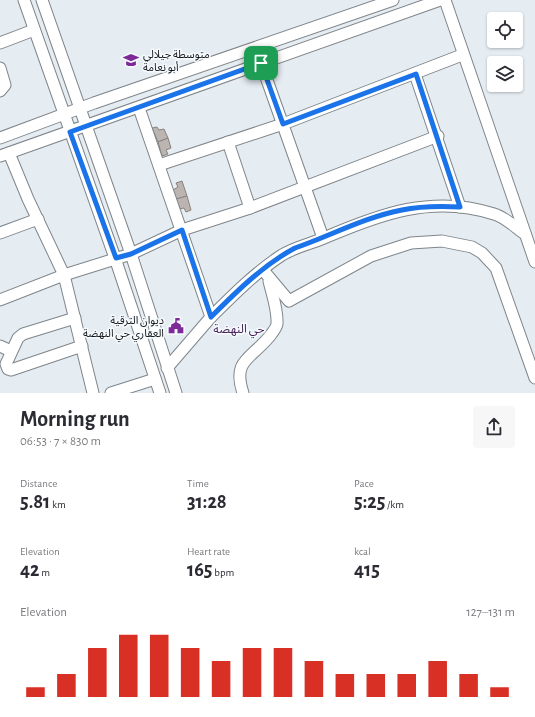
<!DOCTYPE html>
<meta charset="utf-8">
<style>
:root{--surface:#fff;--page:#f7f7f7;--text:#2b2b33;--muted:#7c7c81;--accent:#d93025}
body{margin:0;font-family:"Alegreya Sans","Noto Sans Arabic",sans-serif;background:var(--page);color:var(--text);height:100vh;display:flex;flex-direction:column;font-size:15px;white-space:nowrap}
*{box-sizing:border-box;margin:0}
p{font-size:13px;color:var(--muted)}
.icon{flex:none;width:22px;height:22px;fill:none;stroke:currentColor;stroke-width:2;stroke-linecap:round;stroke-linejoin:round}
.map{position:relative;height:393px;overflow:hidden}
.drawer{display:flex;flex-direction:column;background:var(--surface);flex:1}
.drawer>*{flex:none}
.buttons{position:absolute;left:487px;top:12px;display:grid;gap:8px}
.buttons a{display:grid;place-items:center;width:36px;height:36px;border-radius:4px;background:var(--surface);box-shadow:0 1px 3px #0004;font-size:20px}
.pin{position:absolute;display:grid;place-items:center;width:34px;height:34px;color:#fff;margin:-17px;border-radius:8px;box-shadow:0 2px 6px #0006}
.round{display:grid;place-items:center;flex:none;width:42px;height:42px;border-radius:4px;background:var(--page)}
.overview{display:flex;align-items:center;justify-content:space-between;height:68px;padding:0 20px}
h1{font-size:22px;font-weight:700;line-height:30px}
.figures{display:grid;grid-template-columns:repeat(3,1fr);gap:6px;height:68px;padding:4px 20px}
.figures div{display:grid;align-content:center}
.figures b{font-size:20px;font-weight:700}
.figures small{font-size:11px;font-weight:400}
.figures p{font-size:11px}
.chart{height:112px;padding:8px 20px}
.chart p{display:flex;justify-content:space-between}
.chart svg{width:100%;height:72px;margin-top:4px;stroke:var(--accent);stroke-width:6}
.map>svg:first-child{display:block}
.building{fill:#bbb4b0;stroke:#89827e}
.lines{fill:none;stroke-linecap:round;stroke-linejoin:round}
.minor-casing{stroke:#7f858a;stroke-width:13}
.minor{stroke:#fff;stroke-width:11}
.route-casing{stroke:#fff;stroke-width:8}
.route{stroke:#1a73e8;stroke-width:5}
.labels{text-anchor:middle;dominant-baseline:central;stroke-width:3;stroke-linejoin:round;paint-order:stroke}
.poi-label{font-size:11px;fill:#16181a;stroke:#f5fafe;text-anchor:start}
.neighbourhood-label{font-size:12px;fill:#482056;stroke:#f5fafe}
</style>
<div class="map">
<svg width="535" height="393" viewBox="0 0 535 393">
<rect width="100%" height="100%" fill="#e6edf2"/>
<g class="building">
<path d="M157 127 159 130 164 129 168 138 158 142 152 128Z"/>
<path d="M168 138 171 148 166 150 168 154 162 156 158 142Z"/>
<path d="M182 181 187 196 176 199 173 190 178 187 176 183Z"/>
<path d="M187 196 191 210 186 212 184 208 180 209 176 199Z"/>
</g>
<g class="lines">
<defs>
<g id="minor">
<path d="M24 0 115 258 160 393"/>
<path d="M42 0 131 254 176 393"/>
<path d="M445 0 535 262"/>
<path d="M0 43 34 30"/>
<path d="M261 63 323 238"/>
<path d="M0 68 5 85 0 91"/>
<path d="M415 74 460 207"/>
<path d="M139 108 211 317 167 368"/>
<path d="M0 138 94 103 393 0"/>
<path d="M228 142 250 208"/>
<path d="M9 153 28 199 64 275 93 393"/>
<path d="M0 156 440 0"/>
<path d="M159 165 283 124 462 55"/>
<path d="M0 233 38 219"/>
<path d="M263 270 289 301 371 256 411 243 442 241 472 247 482 253 496 268 535 378"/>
<path d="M0 300 64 275 131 254 182 230 250 208 438 136"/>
<path d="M211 317C233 295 256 272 282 255 295 247 310 244 324 238 380 214 433 194 494 214 505 217 516 228 525 234"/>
<path d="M75 318 23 334 18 338 6 364 8 369 11 370 82 346"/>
<path d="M0 346 11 351"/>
<path d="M111 393 155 379"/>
<path d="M243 393C232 360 251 359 269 337 272 333 276 329 277 324 278 310 272 294 269 281"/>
</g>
</defs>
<use href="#minor" class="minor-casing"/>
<use href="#minor" class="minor"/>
</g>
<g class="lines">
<defs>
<path id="route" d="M261 63 283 124 416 74 460 207C440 206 421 206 402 210 365 217 330 236 295 248 263 265 236 292 211 317L182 230 131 254 116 258 70 132Z"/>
</defs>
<use href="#route" class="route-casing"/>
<use href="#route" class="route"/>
</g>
<defs>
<symbol id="school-bare" viewBox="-9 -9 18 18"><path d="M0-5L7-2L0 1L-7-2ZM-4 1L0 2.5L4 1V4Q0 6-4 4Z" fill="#7d2998" stroke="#f5fafe" stroke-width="2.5" paint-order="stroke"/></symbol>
<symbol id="civic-bare" viewBox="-9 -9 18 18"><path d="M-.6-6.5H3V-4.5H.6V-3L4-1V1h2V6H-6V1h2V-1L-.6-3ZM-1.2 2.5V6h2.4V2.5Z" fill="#7d2998" stroke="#f5fafe" stroke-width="2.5" paint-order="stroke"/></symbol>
</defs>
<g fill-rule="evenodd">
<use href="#school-bare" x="120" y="49" width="22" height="22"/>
<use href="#civic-bare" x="165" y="315" width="22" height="22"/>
</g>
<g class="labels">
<g class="poi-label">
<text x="143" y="54">متوسطة جيلالي<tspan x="143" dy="13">أبو نعامة</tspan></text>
<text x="164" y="320" text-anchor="end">ديوان الترقية<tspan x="164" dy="13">العقاري حي النهضة</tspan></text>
</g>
<g class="neighbourhood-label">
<text x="239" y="329">حي النهضة</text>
</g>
</g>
</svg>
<div class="buttons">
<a><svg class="icon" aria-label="locate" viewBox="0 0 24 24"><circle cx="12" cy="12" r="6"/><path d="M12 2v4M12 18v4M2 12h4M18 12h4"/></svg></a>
<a><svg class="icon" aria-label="layers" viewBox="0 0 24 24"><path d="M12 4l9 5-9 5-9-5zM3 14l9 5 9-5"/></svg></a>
</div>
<div class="pin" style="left:261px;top:63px;background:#1e9e55"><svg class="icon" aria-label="arrive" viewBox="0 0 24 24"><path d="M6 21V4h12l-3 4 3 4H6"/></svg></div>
</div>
<section class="drawer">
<div class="overview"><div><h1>Morning run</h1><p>06:53 · 7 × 830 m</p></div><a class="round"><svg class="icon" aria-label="share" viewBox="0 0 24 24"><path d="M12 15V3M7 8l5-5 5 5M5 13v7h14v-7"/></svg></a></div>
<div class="figures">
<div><p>Distance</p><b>5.81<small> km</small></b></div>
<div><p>Time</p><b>31:28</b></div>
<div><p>Pace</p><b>5:25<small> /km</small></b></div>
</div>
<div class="figures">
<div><p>Elevation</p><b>42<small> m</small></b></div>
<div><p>Heart rate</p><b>165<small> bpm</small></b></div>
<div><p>kcal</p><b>415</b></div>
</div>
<div class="chart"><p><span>Elevation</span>127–131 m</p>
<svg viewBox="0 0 160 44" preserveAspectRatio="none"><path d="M5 44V38M15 44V30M25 44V14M35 44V6M45 44V6M55 44V14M65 44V22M75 44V14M85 44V14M95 44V22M105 44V30M115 44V30M125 44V30M135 44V22M145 44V30M155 44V38"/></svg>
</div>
</section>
